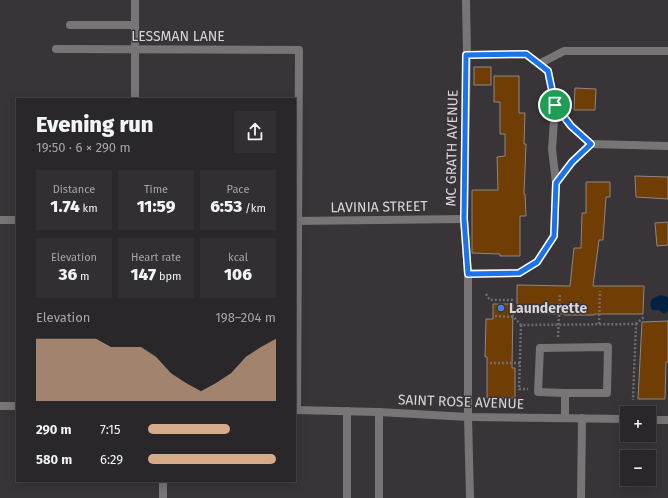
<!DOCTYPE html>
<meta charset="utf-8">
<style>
:root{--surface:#2a272a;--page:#322f32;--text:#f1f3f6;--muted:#a5a5a8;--line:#464447;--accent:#d6ab8b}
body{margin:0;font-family:"Fira Sans",sans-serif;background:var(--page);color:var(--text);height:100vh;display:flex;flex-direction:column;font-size:15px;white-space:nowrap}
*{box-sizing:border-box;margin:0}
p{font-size:13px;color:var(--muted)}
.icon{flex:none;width:22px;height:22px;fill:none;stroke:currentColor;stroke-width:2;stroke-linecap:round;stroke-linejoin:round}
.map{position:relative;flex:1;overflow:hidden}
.drawer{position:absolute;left:16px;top:98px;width:280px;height:384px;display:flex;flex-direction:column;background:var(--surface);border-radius:0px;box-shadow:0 2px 10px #0003,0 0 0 1px var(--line)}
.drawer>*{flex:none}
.fabs{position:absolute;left:620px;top:406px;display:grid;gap:8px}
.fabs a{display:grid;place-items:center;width:36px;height:36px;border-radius:0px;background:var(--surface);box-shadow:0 2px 10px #0003,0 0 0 1px var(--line);font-size:20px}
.pin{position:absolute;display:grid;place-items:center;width:34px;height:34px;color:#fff;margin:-17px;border:2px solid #fff;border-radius:50%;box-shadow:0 1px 4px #0007}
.round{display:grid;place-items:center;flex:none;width:42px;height:42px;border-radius:0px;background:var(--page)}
.overview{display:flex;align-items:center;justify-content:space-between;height:68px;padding:0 20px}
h1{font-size:22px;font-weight:800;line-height:30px}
.figures{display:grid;grid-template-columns:repeat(3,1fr);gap:6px;height:68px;padding:4px 20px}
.figures div{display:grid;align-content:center;border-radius:0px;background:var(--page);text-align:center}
.figures b{font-size:17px;font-weight:800}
.figures small{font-size:11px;font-weight:400}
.figures p{font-size:11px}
.chart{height:112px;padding:8px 20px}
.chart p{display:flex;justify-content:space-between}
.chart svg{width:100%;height:72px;margin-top:4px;fill:var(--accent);opacity:.7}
ul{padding:0 20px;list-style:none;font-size:13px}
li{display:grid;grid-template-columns:64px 48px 1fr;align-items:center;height:30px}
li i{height:10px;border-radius:5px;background:var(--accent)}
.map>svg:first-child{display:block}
.water{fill:#052142}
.building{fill:#703e05;stroke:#8d8783}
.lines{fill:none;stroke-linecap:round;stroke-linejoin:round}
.path{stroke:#706d70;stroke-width:2.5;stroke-dasharray:2 2;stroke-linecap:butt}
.service{stroke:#787576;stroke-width:8}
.minor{stroke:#787576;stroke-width:8}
.route-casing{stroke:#fff;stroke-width:8}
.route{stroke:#1a73e8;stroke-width:5}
.shop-dot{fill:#3f7fe0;stroke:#383438;stroke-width:1.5}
.labels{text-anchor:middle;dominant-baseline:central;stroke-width:3;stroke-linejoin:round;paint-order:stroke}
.street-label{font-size:14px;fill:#d8d6d8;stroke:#383438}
.poi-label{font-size:14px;font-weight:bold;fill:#d8d6d8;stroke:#383438;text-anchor:start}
</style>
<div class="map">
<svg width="668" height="498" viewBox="0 0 668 498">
<rect width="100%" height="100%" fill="#383438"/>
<path class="water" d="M660 295 668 297V311L664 314 659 310H652L650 304 652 299Z"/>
<g class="building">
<rect x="474" y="67" width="17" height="18"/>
<path d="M494 76H519V113H525L524 144H526L524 194H525L526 216H520V256H500V254L472 253V190H498L497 157 505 156V134H500V102H494Z"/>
<path d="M575 88 596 89 595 110H574Z"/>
<path d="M635 176 668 177V199L636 197Z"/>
<path d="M586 182H610V197H606L603 240H599L593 286H644L643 314H594V315H564V314L517 313V285L570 286 574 248H581L582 213H586Z"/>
<path d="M668 222V245L657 246 655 223Z"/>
<path d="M493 304H513L512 368H515V398H487V357H485L486 319H493Z"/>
<path d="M668 321V362H666L665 399H638L642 322Z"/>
</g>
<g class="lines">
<g class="path">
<path d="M486 294 490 300H512V315L521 325 636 324 633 400"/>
<path d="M495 316 514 317"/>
<path d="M599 324 600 291"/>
<path d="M636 324 645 316"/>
<path d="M521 325 519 389H528"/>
<path d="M558 337 560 293"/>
<path d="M490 363H520"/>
</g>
<g class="service">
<path d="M70 25H135"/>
<path d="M539 64 564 51H668"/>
<path d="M565 393H607L608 347 540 348 538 392 565 393V418"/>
<path d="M468 417 470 498"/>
</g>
<g class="minor">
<path d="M135 0V99"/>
<path d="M466 0 467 55 464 219 468 273V417"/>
<path d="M56 49 299 50 297 410"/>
<path d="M467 55 526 54 548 71 555 105 571 126 591 144"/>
<path d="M555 105 552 149 556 183"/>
<path d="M0 220H17"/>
<path d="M295 221 464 219"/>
<path d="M468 273H519L537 262 554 236 556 183 572 162 591 144 668 146"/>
<path d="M0 406H17"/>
<path d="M295 410 379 412 468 417 627 419"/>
<path d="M347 411V498"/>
<path d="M379 412V498"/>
<path d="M649 420H668"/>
<path d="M163 498V481"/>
<path d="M581 498 582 418"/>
</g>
</g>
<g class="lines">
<defs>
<path id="route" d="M526 54 548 71 555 105 571 126 591 144 572 162 556 183 554 236 537 262 519 273 468 274 464 219 466 55Z"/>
</defs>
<use href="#route" class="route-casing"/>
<use href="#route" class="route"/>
</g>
<circle class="shop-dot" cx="501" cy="308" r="4"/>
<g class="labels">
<g class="street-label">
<text x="178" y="36">LESSMAN LANE</text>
<text transform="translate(452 148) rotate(-89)">MC GRATH AVENUE</text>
<text transform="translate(379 207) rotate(-1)">LAVINIA STREET</text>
<text transform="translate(461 402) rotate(2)">SAINT ROSE AVENUE</text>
</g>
<g class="poi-label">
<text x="509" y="308">Launderette</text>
</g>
</g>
</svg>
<div class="fabs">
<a>+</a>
<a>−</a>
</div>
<div class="pin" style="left:555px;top:105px;background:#1e9e55"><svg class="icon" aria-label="arrive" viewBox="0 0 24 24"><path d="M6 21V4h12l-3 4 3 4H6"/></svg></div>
<section class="drawer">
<div class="overview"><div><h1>Evening run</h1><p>19:50 · 6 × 290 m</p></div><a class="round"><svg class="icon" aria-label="share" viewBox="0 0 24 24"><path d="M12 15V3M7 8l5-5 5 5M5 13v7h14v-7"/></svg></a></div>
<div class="figures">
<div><p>Distance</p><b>1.74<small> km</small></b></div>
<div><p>Time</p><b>11:59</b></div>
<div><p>Pace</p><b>6:53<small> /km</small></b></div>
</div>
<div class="figures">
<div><p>Elevation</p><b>36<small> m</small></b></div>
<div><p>Heart rate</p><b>147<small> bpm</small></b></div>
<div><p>kcal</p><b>106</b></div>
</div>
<div class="chart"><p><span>Elevation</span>198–204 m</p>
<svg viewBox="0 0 160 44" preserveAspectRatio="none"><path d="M0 44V6L10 6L20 6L30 6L40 6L50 11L60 11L70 11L80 17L90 27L100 33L110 38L120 33L130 27L140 17L150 11L160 6V44z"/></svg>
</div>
<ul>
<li><b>290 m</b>7:15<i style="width:64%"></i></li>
<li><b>580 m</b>6:29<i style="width:100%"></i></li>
</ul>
</section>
</div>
